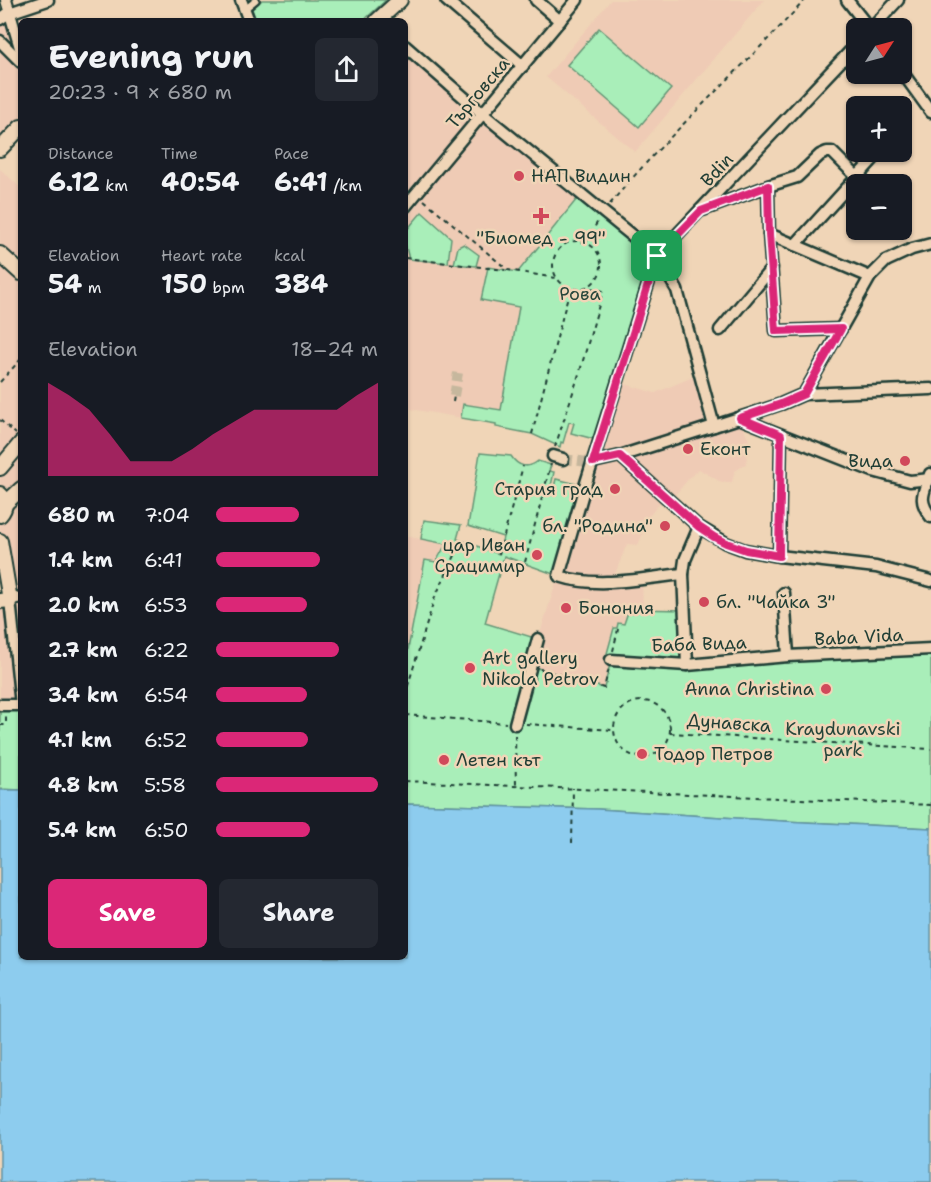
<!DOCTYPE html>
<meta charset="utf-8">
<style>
:root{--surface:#171b24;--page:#242831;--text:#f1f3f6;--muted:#9ea1a6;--accent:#db2777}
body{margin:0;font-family:"Shantell Sans",sans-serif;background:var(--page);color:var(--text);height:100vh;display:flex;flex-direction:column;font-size:22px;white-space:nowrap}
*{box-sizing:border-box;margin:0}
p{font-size:20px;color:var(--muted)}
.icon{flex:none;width:33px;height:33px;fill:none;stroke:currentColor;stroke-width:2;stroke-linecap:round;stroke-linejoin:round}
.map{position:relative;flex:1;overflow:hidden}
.side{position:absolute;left:18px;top:18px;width:390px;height:942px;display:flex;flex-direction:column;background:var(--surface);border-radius:9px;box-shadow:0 2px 4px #0004}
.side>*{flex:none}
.needle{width:39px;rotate:54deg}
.tools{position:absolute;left:846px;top:18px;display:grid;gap:12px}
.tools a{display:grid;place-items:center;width:66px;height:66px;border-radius:9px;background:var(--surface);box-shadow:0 2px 4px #0004;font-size:30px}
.pin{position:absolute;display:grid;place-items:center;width:51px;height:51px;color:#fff;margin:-26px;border-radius:12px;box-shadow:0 3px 9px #0006}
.round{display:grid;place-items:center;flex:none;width:63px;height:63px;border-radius:9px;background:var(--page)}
.head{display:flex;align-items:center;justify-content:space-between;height:102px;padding:0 30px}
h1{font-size:33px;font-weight:700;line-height:45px}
.figures{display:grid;grid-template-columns:repeat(3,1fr);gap:9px;height:102px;padding:6px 30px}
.figures div{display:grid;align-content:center}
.figures b{font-size:26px;font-weight:700}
.figures small{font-size:16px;font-weight:400}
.figures p{font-size:16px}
.chart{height:168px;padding:12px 30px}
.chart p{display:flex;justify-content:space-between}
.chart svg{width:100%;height:108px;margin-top:6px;fill:var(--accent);opacity:.7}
.action{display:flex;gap:12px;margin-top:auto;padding:12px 30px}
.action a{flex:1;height:69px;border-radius:9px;background:var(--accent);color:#fff;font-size:24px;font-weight:700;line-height:69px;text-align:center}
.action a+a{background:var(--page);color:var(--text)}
ul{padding:0 30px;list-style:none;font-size:20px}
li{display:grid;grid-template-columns:96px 72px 1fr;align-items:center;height:45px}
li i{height:15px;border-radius:8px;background:var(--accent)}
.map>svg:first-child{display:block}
.built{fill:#efcbb5}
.green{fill:#a9eeb9;stroke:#649676;stroke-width:1.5}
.water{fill:#8dccee;stroke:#6193a4;stroke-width:1.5}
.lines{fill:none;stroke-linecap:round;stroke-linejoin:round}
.street-tunnel{stroke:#c6b79d;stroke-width:10;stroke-dasharray:10 5;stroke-linecap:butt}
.lane-casing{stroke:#1f3d34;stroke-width:10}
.street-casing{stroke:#1f3d34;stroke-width:15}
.secondary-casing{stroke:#1f3d34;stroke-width:18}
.path{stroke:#1f3d34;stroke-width:2;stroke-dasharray:4.5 4.5;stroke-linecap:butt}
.lane{stroke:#f0d5b7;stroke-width:5}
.street{stroke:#f0d5b7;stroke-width:10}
.secondary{stroke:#f0d5b7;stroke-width:14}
.route-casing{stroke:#fff;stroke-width:12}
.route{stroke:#db2777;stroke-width:8}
.poi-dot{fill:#d1495b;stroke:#f0d5b7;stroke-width:2}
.labels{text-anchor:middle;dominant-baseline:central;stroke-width:5;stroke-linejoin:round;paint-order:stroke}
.street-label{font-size:18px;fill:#1f3d34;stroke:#f0d5b7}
.poi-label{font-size:18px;fill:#1f3d34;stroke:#f0d5b7;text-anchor:start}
.park-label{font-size:18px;fill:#26463b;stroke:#f0d5b7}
</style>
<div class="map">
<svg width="931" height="1182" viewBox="0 0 931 1182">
<rect width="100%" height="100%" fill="#f0d5b7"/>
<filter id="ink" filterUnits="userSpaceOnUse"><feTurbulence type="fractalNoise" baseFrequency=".0167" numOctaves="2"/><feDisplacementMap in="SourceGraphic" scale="12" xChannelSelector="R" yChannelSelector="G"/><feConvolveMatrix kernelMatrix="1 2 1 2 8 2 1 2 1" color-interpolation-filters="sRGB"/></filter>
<g filter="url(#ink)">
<g class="built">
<path d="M611 0H764L635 152 546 77Z"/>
<path d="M29 6 31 21H21V127L0 149V19Z"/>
<path d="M405 46 581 194 518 272 488 268 519 306 501 410 496 424 405 408Z"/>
<path d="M0 169 21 188V705H0Z"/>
<path d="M700 374 714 426 739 418 749 440 746 464 735 471 732 482 728 483 719 481 699 469 691 476 670 501 665 497 650 515 638 545 627 544 612 581 642 578 643 610 604 688 530 666 618 382 655 393Z"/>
<path d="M405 536 447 544 436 562 425 560 405 665Z"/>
</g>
<g class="green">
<path d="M262 0H386L363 21H256L252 9Z"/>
<path d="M599 28 671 89 639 127 567 65Z"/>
<path d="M581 194 657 256 594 439 571 433 574 423 569 422 563 443 561 442 560 447 532 434 496 427V424L461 418 463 404 501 410 519 307 481 300 488 267 518 272Z"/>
<path d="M422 212 451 238 448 263 409 259 405 244V232Z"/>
<path d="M464 244 479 255 476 266 454 264 458 247Z"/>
<path d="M480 453 511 456C518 467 528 469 538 461L551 465 549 471 554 472 549 495H552L556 479 585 486 559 576 504 556 485 623 538 639 531 666 604 688 611 660 606 657 614 628H617L618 623 624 624 628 612 632 613 633 609 683 610 687 664 931 649V828L783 821 598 809 405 804V665L425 560 436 562 446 544 421 539 424 520 461 525 457 539 499 554 503 537 468 526Z"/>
<path d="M21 705V790L0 789V706Z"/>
</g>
<path class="water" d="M0 790H21V957H405V804L598 809 783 821 931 828V1182H0Z"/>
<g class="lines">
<g class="street-tunnel">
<path d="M454 396 458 373"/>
<path d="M563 459 588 462"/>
</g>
<defs>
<path id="lane" d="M245 9 256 0"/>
<g id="street">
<path d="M6 0 21 51"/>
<path d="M241 0 249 21"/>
<path d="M446 0 523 66"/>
<path d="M536 0 560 21"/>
<path d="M847 0 869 28"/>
<path d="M0 19 9 13 48 0"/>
<path d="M872 28 898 0"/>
<path d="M0 41 21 62"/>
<path d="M405 46 483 114 657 256 677 290 714 426"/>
<path d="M902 72 931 112"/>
<path d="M768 186 797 177 820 155 827 152H832L857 177"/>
<path d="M405 207 577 0"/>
<path d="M703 210 768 186 769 234 776 331 841 329"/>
<path d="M769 234 870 277"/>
<path d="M795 245 877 155"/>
<path d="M720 330 772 268"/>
<path d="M804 394 870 277 886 261 912 249 931 244"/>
<path d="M739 418 873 471 910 481 931 479"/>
<path d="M553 456 563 459"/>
<path d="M620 456 699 527 726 543 745 550 779 556 876 567 931 581"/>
<path d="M593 462 620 456 739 418 781 404 804 394 931 389"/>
<path d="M930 474C924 493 917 499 931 517"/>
<path d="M779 556 781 435"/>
<path d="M683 574C642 578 598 589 559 576L585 486 657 256 856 45"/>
<path d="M784 593 788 656"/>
<path d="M611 660 687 665 788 656 931 649"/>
<path d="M687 665 683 574 685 560 699 527"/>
<path d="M0 705H21"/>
<path d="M21 705 10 600 21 597"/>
<path d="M515 724 538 639"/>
</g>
<g id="secondary">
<path d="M377 21 400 0"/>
<path d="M0 149 21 127"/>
<path d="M0 254 21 273"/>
<path d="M0 468 21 443"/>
<path d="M0 494C7 500 6 508 0 515"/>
<path d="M5 504 21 489"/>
<path d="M0 541 10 600 0 601"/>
</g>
</defs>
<use href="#lane" class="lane-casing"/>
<use href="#street" class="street-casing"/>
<use href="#secondary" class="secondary-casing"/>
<g class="path">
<path d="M424 200 508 270 556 278"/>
<path d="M610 204C670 132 741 70 805 0"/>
<circle cx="577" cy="265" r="24"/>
<path d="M586 242 598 221"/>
<path d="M405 258 505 270"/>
<path d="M0 382 21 359"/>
<path d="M453 402 454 396"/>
<path d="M0 420 16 434"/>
<path d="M532 434 570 288"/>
<path d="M555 447 580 371 603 291 586 287"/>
<path d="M499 554 523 466"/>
<path d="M525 562 551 464"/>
<path d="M613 651 619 625"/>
<path d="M540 669 604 688 609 668"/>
<path d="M405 695 435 597 462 541"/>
<circle cx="642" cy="729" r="28"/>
<path d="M405 715 506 723"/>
<path d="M526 724 613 730"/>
<path d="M0 725H6V715"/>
<path d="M670 733 931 749"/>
<path d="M515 735 516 786"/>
<path d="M405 781 931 805"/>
<path d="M572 843 573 788"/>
</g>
<use href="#lane" class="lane"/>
<use href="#street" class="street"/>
<use href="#secondary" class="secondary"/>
</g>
</g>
<g class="lines" filter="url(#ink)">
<defs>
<path id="route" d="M768 186 769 234 776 331 841 329 804 394 781 404 740 418 781 435 779 556 746 550 726 543 714 537 699 527 620 456 593 462 657 256 701 211Z"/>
</defs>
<use href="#route" class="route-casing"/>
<use href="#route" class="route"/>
</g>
<g class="poi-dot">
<circle cx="519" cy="176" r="6"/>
<path d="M538 207h6v6h6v6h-6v6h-6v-6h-6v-6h6z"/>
<circle cx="688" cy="449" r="6"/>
<circle cx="905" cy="461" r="6"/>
<circle cx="615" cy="489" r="6"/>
<circle cx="665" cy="526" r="6"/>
<circle cx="537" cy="555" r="6"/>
<circle cx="704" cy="602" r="6"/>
<circle cx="566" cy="608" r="6"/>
<circle cx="470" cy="668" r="6"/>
<circle cx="826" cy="689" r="6"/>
<circle cx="642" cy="754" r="6"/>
<circle cx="444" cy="760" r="6"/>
</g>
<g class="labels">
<g class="street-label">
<text transform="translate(478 93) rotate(-50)">Търговска</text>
<text transform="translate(717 170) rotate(-47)">Bdin</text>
<text transform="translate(859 637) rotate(-3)">Baba Vida</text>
<text transform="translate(699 644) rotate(-2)">Баба Вида</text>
<text transform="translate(729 723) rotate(4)">Дунавска</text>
</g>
<g class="poi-label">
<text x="531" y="176">НАП Видин</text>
<text x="541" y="238" text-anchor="middle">"Биомед - 99"</text>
<text x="700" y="449">Еконт</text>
<text x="893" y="461" text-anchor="end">Вида</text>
<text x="603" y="489" text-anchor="end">Стария град</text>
<text x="653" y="526" text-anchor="end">бл. "Родина"</text>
<text x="525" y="545" text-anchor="end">цар Иван<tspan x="525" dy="21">Срацимир</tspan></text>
<text x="716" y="602">бл. "Чайка 3"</text>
<text x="578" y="608">Бонония</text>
<text x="482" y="658">Art gallery<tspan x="482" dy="21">Nikola Petrov</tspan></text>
<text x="814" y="689" text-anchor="end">Anna Christina</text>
<text x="654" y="754">Тодор Петров</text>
<text x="456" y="760">Летен кът</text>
</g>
<g class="park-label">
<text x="580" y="294">Рова</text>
<text x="843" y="729">Kraydunavski<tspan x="843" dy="21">park</tspan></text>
</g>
</g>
</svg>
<div class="tools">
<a><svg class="needle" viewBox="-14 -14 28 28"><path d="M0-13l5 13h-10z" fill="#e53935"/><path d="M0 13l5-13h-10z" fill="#9ea1a6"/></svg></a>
<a>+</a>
<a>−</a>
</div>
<div class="pin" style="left:657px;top:256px;background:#1e9e55"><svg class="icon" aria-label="arrive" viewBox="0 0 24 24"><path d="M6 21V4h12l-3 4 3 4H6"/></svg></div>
<section class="side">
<div class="head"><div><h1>Evening run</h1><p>20:23 · 9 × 680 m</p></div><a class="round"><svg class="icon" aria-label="share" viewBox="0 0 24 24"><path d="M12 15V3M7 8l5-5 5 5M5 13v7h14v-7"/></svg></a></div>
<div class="figures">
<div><p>Distance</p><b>6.12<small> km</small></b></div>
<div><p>Time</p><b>40:54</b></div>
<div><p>Pace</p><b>6:41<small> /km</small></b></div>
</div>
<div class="figures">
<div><p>Elevation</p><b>54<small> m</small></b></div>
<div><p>Heart rate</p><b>150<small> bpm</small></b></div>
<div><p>kcal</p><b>384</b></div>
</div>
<div class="chart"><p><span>Elevation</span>18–24 m</p>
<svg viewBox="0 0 160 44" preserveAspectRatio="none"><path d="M0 44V6L10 11L20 17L30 27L40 38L50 38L60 38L70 33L80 27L90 22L100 17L110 17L120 17L130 17L140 17L150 11L160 6V44z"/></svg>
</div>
<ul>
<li><b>680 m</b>7:04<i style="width:51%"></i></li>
<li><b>1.4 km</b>6:41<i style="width:64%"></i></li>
<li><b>2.0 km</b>6:53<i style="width:56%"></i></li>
<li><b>2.7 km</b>6:22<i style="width:76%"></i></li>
<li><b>3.4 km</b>6:54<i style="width:56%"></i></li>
<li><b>4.1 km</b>6:52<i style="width:57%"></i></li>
<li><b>4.8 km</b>5:58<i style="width:100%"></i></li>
<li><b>5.4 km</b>6:50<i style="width:58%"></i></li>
</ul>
<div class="action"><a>Save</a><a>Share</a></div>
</section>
</div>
